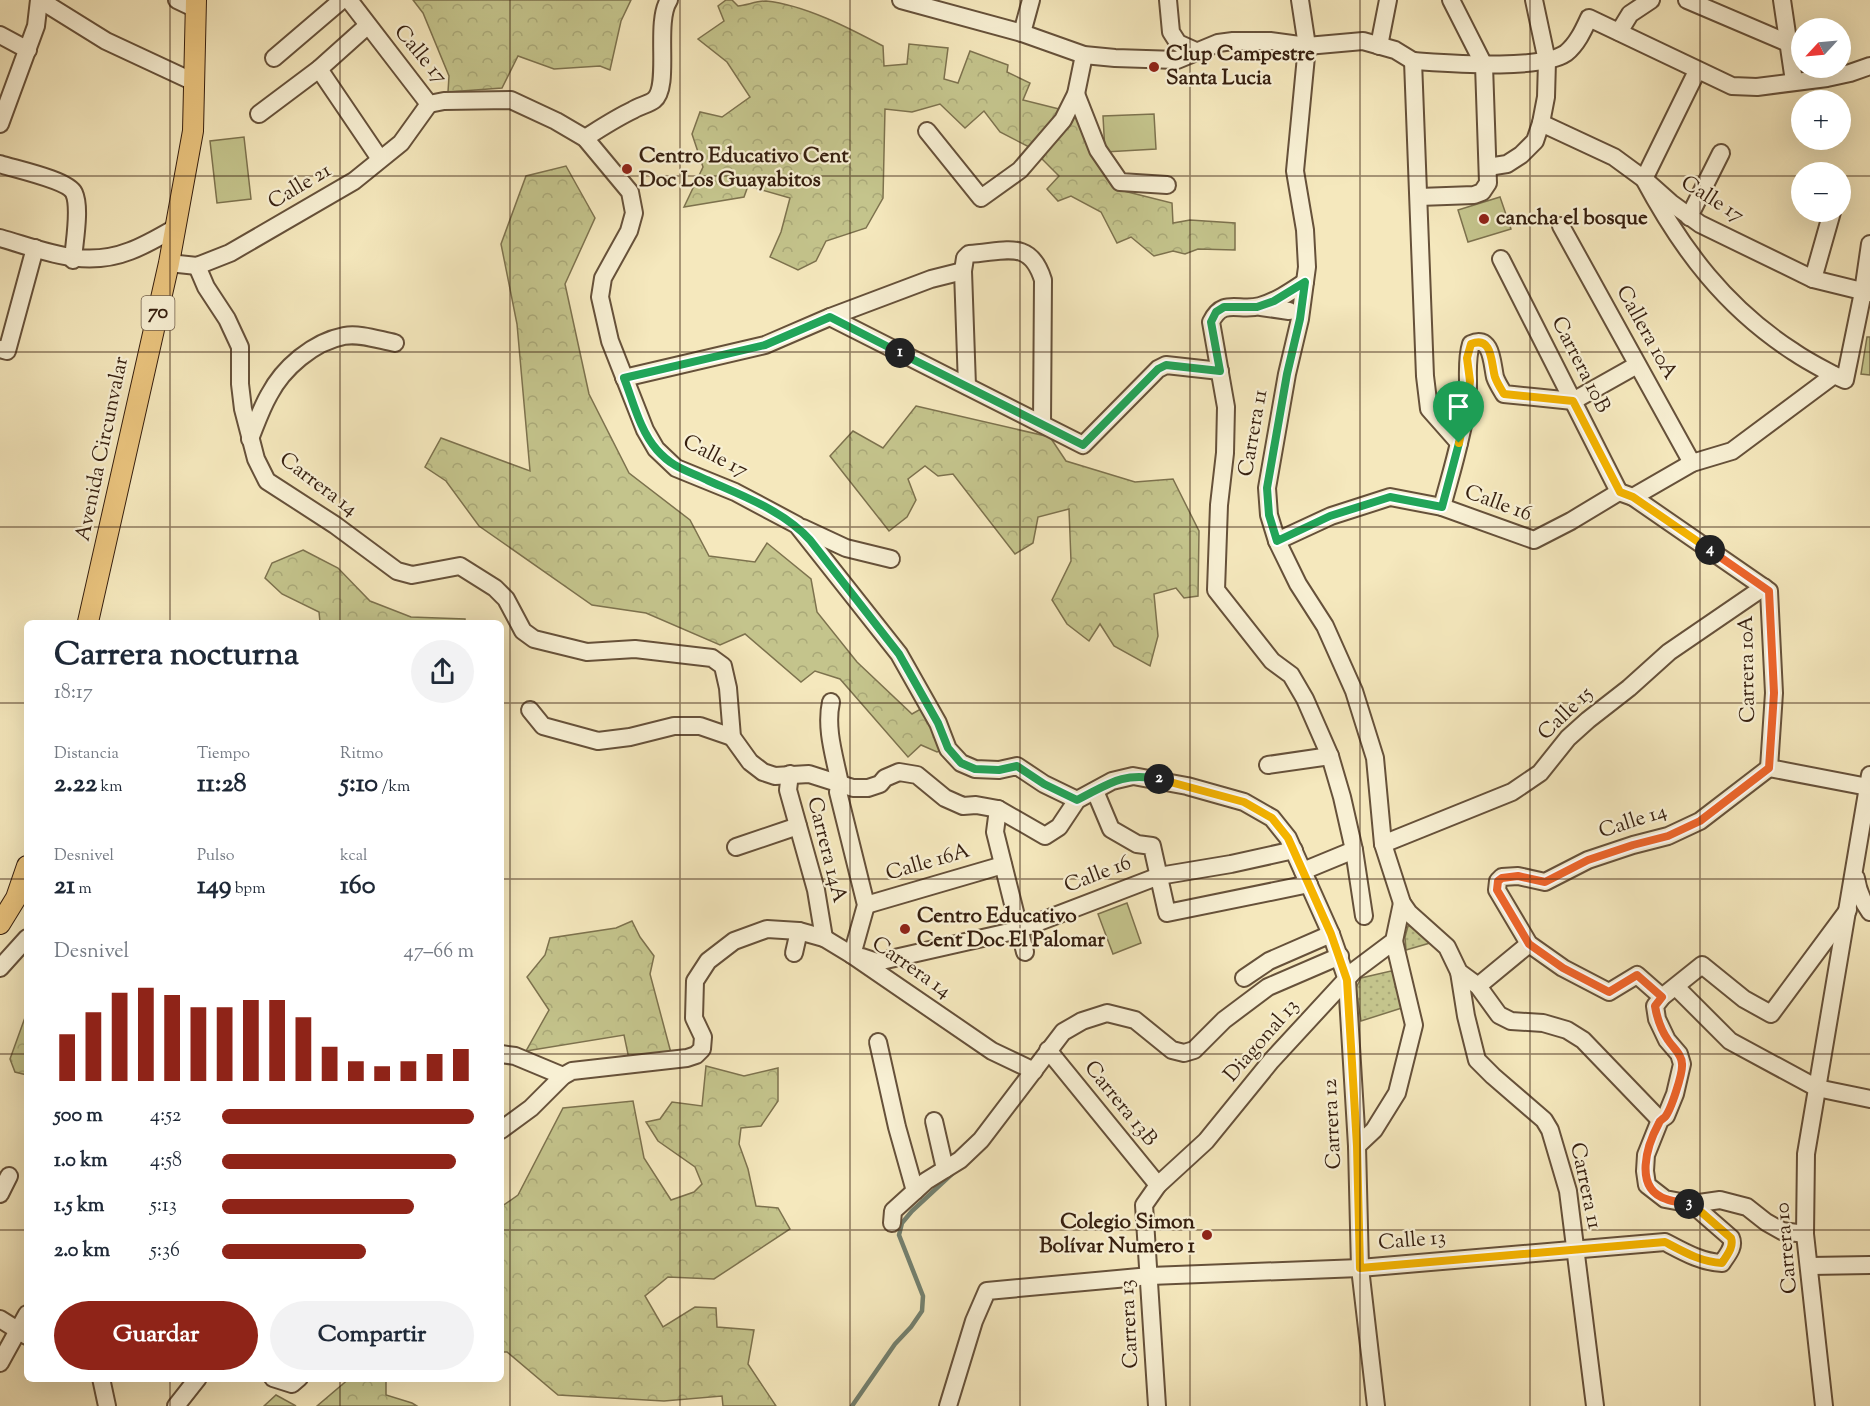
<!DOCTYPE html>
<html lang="es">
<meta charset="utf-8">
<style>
:root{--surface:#fff;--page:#f2f2f3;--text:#1f2937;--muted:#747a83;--accent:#8f2418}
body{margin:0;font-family:"Sorts Mill Goudy",serif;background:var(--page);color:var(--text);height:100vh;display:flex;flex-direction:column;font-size:22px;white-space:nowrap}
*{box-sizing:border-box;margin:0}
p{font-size:20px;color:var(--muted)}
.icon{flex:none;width:33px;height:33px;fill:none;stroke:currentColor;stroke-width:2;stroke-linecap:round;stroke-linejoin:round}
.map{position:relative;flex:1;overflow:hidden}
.side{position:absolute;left:24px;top:620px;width:480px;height:762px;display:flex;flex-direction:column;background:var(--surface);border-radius:9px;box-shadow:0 6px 24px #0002}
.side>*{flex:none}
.needle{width:39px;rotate:244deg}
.buttons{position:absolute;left:1791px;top:18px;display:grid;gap:12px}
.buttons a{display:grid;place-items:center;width:60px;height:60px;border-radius:50%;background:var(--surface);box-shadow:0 6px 24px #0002;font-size:30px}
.pin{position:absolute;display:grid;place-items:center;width:51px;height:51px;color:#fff;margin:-62px -26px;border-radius:50% 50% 50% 0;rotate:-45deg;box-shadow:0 0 6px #0007}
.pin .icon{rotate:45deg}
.km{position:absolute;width:30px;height:30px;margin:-15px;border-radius:50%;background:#222;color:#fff;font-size:16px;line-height:30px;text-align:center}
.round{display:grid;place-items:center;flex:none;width:63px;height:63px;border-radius:32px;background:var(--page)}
.overview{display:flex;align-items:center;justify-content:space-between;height:102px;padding:0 30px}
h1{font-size:33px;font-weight:700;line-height:45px}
.figures{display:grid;grid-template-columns:repeat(3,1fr);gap:9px;height:102px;padding:6px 30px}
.figures div{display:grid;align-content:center}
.figures b{font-size:26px;font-weight:700}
.figures small{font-size:16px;font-weight:400}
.figures p{font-size:16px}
.chart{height:168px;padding:12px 30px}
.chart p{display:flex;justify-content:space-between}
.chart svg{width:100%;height:108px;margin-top:6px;stroke:var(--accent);stroke-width:6}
.cta{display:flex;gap:12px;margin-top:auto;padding:12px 30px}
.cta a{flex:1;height:69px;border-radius:36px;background:var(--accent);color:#fff;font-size:24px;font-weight:700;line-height:69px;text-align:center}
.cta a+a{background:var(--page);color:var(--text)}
ul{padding:0 30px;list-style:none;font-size:20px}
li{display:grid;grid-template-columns:96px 72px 1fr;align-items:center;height:45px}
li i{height:15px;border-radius:8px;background:var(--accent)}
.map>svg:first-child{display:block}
.grass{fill:url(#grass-dots);stroke:#7d724e;stroke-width:1.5}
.forest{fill:url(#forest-crowns);stroke:#7d724e;stroke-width:1.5}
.pitch{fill:#c4c48c;stroke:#7d724e;stroke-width:1.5}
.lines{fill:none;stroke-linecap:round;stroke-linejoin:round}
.stream{stroke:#73806f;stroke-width:4.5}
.minor-casing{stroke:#66513a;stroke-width:20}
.major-casing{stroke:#361f0f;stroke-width:22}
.minor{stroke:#f8f0d4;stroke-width:16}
.major{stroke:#eac47e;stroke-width:20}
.split-1-casing{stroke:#fff;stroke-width:12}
.split-2-casing{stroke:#fff;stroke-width:12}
.split-3-casing{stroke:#fff;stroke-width:12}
.split-4-casing{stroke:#fff;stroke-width:12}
.split-5-casing{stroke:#fff;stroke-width:12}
.split-1{stroke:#22a559;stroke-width:8}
.split-2{stroke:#22a559;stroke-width:8}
.split-3{stroke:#f5b400;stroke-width:8}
.split-4{stroke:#f0652b;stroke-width:8}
.split-5{stroke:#f5b400;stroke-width:8}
.grid{fill:none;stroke:#361f0f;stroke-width:1.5;stroke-opacity:0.55}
.poi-dot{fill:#8f2418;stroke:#f8f0d4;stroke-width:2}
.labels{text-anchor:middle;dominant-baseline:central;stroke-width:4.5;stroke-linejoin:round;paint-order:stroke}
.shield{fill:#f8f0d4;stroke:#705e4a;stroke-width:1.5}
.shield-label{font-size:20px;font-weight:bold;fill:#361f0f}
.street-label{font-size:21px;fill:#361f0f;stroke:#f8f0d4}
.poi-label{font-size:21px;font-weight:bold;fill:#361f0f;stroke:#f8f0d4;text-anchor:start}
</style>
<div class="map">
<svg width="1870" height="1406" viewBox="0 0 1870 1406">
<defs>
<pattern id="grass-dots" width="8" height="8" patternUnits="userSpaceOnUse" patternTransform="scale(1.5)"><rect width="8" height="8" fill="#c4c48c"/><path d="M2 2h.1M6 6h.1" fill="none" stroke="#a9a878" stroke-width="1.8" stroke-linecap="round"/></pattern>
<pattern id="forest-crowns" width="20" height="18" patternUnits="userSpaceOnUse" patternTransform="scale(1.5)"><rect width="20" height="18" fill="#c4c48c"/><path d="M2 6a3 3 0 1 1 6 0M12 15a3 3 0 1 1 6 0" fill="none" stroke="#a9a878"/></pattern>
</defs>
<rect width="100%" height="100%" fill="#f5e8bd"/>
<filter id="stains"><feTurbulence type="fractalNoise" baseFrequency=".00333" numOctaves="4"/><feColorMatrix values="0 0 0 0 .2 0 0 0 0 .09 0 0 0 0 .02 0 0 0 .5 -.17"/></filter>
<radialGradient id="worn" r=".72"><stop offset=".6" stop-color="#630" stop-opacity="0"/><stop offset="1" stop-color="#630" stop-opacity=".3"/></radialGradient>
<g class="grass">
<path d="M1418 925 1430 943 1406 950 1405 937 1408 926Z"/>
<path d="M1391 971 1395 974 1405 1007 1361 1021 1356 988 1361 978Z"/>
</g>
<g class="forest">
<path d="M413 0H631L621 21 610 70 600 66 554 69 518 56 502 88 448 92 449 76 423 13Z"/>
<path d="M726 0H732L738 6C747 5 757 1 766 1 805 5 849 28 883 46L884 66 907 64 909 44 948 48 944 79 958 83 970 51 1008 65 1007 72 1030 83 1023 100 1063 110 1033 149 1000 132 984 111 965 128 940 104 912 112 885 109 883 198 866 228 826 241 816 261 798 270 770 257 781 232 790 198 748 186 744 197 684 207 703 167 692 134 700 112 722 117 750 97 727 62 698 39 724 21 718 6Z"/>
<path d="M1077 113 1120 190 1172 203 1173 223 1190 220 1235 223V250L1198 249 1185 254 1173 251 1154 256 1131 237 1117 243 1101 212 1071 196 1058 201 1047 189 1059 176 1042 159 1072 116Z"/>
<path d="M566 166 595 218 565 284 589 394 629 473 690 520 709 556 755 562 767 543 811 579 817 612 857 662 912 714 924 707 943 750 937 752 921 745 908 757 840 679 815 671 801 682 745 634 720 645 646 613 592 605 479 526 446 481 425 467 441 438 530 471 517 324 501 244 526 176Z"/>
<path d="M916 406 1050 437 1066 461 1135 482 1173 479 1199 531 1198 596 1184 598 1176 588 1154 594 1158 636 1150 666 1114 646 1100 624 1089 641 1067 624 1052 600 1071 561 1069 509 1038 517 1033 543 1015 554 953 474 938 476 925 466 908 479 916 500 907 517 889 531 830 456 853 431 883 448Z"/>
<path d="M303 550 338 568 370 601 411 617 465 619V622H320L319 612 282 594 265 578 272 563Z"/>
<path d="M632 921 640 937 654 956 650 974 671 1053 629 1059 624 1035 526 1051 549 1010 527 977 545 955 550 938 616 928Z"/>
<path d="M27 1012V1075L15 1072 10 1059Z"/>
<path d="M706 1066 744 1076 778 1068V1101L761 1126 741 1128 739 1144 748 1169 756 1206 778 1208 790 1229 714 1279 668 1277 645 1296 663 1327 695 1307 716 1308 717 1327 754 1330 748 1364 776 1406H723L722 1396 664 1401 558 1395 507 1352H501V1207L518 1195 563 1108 633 1101 644 1158 671 1200 694 1192 702 1184 695 1167 658 1141 646 1122 660 1119 672 1102 702 1106Z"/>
<path d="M350 1378 386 1379V1395L412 1403 417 1406H317Z"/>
<path d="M276 1395 296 1406H264Z"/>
</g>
<g class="pitch">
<path d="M1154 114 1156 149 1105 152 1103 116Z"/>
<path d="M244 137 251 199 217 203 210 141Z"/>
<path d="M1500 197 1511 229 1468 242 1458 210Z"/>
<path d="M1867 337H1870V375L1861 374Z"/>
<path d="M1127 903 1141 943 1113 954 1098 914Z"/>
</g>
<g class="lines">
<path class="stream" d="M852 1406 895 1344 911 1327 922 1311 923 1296 899 1235 902 1223 912 1211 953 1173"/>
<defs>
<g id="minor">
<path d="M40 0 106 41 194 82"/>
<path d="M177 0 196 9"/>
<path d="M349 0 429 104 444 101 511 100 556 121 585 138 630 192 634 213 629 231 603 278 600 297 610 341 645 430 656 449 676 468 735 492 797 525 899 654 938 723 948 749 961 763 975 769 999 770 1017 766 1044 784 1077 800"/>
<path d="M901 0 1022 33 1084 55 1115 58 1177 60 1218 43 1233 41H1270L1307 46 1363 41 1395 50 1413 61"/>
<path d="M1168 0 1171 32 1178 43 1198 52"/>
<path d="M1300 0 1307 46 1295 171 1305 230 1307 267 1300 319 1287 374 1267 488 1269 515 1277 541 1298 584 1325 626 1354 691 1375 758 1383 844 1402 903 1409 913 1447 947 1459 972 1478 986 1499 1015 1511 1021 1543 1023 1567 1030 1583 1040 1660 1120"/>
<path d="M1687 0 1788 43"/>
<path d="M1782 0 1794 81"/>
<path d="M1619 32 1630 14 1651 0"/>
<path d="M1022 33 1031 0"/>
<path d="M0 35 28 50"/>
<path d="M1379 46 1388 0"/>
<path d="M274 58 342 0"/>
<path d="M1413 61C1446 63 1540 71 1566 53 1577 44 1583 31 1589 18L1732 86 1757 87 1827 78 1850 73 1870 66"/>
<path d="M1413 61 1425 376 1429 409 1459 443"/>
<path d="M319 69 380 159"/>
<path d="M1697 71 1644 179C1682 250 1726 308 1794 352 1807 361 1821 368 1834 375"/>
<path d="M1076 94 1098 150 1120 182 1167 185"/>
<path d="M259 114 319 69 367 26"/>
<path d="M1541 123 1614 157 1644 179 1671 203 1700 224 1813 279 1870 293"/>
<path d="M0 124 36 26 39 0"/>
<path d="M927 131 981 198 1020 170 1063 120 1076 94 1084 55"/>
<path d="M585 138C601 128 616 118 633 110 639 106 649 104 654 100 671 86 654 23 669 0"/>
<path d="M0 164C15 169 68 180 74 193 81 208 74 243 73 260"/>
<path d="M1488 167 1507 164 1521 155 1535 141 1541 123 1546 97 1547 61 1534 0"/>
<path d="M1419 197 1474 195 1482 192 1488 183 1484 65 1451 0"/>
<path d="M1689 217 1721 153"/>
<path d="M1561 226 1692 463"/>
<path d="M0 238C45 251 84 269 130 251 146 245 161 236 175 228"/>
<path d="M1501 259 1619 492"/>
<path d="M169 263 197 266 230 253 354 181 401 143 429 104"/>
<path d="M197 266 206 287 227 319 240 347V384L243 409 256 459 267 481 335 525 397 571 412 575 460 566 495 588 506 599 523 631 534 639 587 652 635 649 712 658 723 666 728 688 732 737 750 762 763 772 775 776 809 774 853 788H868L880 784 885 778 899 772 917 775 945 798 963 806 976 805 998 809 1045 836 1059 827 1077 800 1112 781 1133 776 1187 786 1244 802 1272 818 1288 838 1331 934 1347 980 1357 1146 1360 1268 1376 1406"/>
<path d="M1813 279 1832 212"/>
<path d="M1305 282C1290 292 1277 301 1260 306 1239 312 1223 297 1211 322L1226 407 1225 453 1219 505 1216 590 1272 661 1291 675 1305 699 1330 756 1342 797 1354 850 1364 916"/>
<path d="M1261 307 1289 311"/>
<path d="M830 317 1083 445 1158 369 1166 365 1220 371"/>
<path d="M0 349 7 351 35 248"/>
<path d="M624 378 765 345 830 317 931 279 963 271"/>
<path d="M967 386 963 271 965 258 969 254C1005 252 1030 238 1043 280L1042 424"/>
<path d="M250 439C256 424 261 409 269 395 283 368 313 342 344 336 360 333 379 340 395 343"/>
<path d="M1619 492 1633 497 1692 463 1732 451 1834 375 1845 380 1863 292 1870 244"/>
<path d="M1633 497 1769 591 1774 693 1769 768"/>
<path d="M1442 507C1451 473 1462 439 1467 403 1470 383 1465 363 1471 344 1492 334 1492 364 1495 377 1497 383 1501 389 1504 394L1573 401 1637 365"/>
<path d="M803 528 846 548 891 559"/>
<path d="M1277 541 1331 516 1390 497 1442 507 1534 540 1571 521 1619 492"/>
<path d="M831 702C825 729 835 758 840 784L838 792 866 905 852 955"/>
<path d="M530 710 543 726 598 741 630 737 674 726H700L732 737"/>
<path d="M1268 765 1330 756"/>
<path d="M1769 768 1868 787"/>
<path d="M790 774 788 790 816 890 824 938"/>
<path d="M1095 791 1111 829 1137 844 1152 846 1167 913 1309 884"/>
<path d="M998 809 995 832 1025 952"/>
<path d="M1383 844 1512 792 1540 773 1568 738 1588 720 1629 688 1669 652 1764 587"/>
<path d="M736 847 798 826"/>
<path d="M1303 871 1354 850"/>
<path d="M1856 878C1858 891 1862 901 1870 912"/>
<path d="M866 905 1003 865"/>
<path d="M794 953 799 931"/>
<path d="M862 957 877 962 1018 930 1159 876 1231 864 1294 850"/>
<path d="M0 968 27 938"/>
<path d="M1459 972 1466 1016 1477 1060 1493 1076 1544 1120 1550 1130 1568 1191 1595 1406"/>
<path d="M1244 978 1269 961 1331 934"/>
<path d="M1478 986 1529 944"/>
<path d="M1676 987 1730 1041 1817 1088 1870 1099"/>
<path d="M1662 997 1637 975 1609 992 1563 968 1529 944 1497 890 1498 881 1502 877 1518 876 1545 882 1588 860 1633 845 1668 836 1700 821 1769 768"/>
<path d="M878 1042 897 1127 915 1191"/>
<path d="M1048 1050 1158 1185"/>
<path d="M501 1054 515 1056 563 1076"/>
<path d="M934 1121 945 1169"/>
<path d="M501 1130 531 1108 563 1076 572 1071 687 1058 696 1055 702 1049 703 1037 694 1018 695 981 708 961 734 941 767 929 799 931 824 938 852 955 992 1051 1034 1071"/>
<path d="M1357 1146 1374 1130 1397 1093 1414 1025 1394 941"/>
<path d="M0 1194 9 1176"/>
<path d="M892 1223 893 1211 926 1181 960 1160 981 1140 1063 1032 1082 1021 1107 1013 1135 1020 1172 1050 1184 1053 1194 1050 1224 1020 1268 987 1340 956"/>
<path d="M1805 1234 1782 1231 1766 1222 1747 1207 1720 1200 1692 1204 1665 1199 1647 1185 1645 1171 1646 1155 1660 1120 1666 1116 1675 1094 1682 1064 1679 1054 1667 1040 1657 1019 1655 1006 1662 997 1702 965 1744 999 1771 1014 1848 910"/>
<path d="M1810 1266 1870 1265"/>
<path d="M0 1319 27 1336"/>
<path d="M0 1363 27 1314"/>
<path d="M101 1378 107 1406"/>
<path d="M273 1378 292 1384 299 1378"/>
<path d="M176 1406 198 1378"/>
<path d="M948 1406 974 1321 987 1291 1150 1276 1360 1268 1665 1242C1684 1252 1701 1262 1722 1263 1727 1255 1735 1247 1731 1238L1692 1204"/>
<path d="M1157 1406 1144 1205 1158 1185 1206 1141 1271 1061 1354 971 1394 941 1402 903"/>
<path d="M1824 1406 1805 1234 1806 1154 1870 775"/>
</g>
<g id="major">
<path d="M88 622 169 263 193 131 196 0"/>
<path d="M0 924 16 898 27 866"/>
</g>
</defs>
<use href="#minor" class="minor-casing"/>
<use href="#major" class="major-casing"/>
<use href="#minor" class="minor"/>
<use href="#major" class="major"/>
</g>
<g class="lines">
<defs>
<path id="split-1" d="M900 353 1083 445 1158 369 1166 365 1220 371 1211 322 1216 312 1224 307H1257L1274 301 1305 282 1300 319 1287 374 1267 488 1269 515 1277 541 1330 516 1390 497 1442 507 1459 443"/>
<path id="split-2" d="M900 353 830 317 765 345 624 378C633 401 640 431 657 450 673 468 686 470 707 480 743 496 784 511 810 540L899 654 938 723 948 748 961 763 975 769 999 770 1017 766 1044 784 1077 800C1109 784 1121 772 1159 779"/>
<path id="split-3" d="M1159 779 1244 802 1272 818 1288 838 1331 934 1347 980 1357 1146 1360 1268 1665 1242C1684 1252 1701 1262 1722 1263 1727 1255 1734 1247 1731 1238L1692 1204H1689"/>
<path id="split-4" d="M1689 1204C1681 1202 1673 1202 1666 1199 1633 1188 1647 1145 1659 1123 1660 1120 1663 1119 1665 1117 1671 1110 1683 1073 1682 1064 1682 1054 1673 1048 1668 1040 1661 1030 1657 1018 1655 1006L1662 997 1637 975 1609 992 1563 968 1529 944 1497 890 1498 881 1502 878 1518 876 1545 882 1588 860 1633 845 1668 836 1700 821 1769 768 1774 693 1769 591 1710 550"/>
<path id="split-5" d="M1459 443 1467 405 1470 381 1467 358 1471 344C1493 335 1491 364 1495 377 1497 383 1501 389 1504 394L1573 401 1620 492 1633 497 1710 550"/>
</defs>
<use href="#split-1" class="split-1-casing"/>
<use href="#split-2" class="split-2-casing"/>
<use href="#split-3" class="split-3-casing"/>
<use href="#split-4" class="split-4-casing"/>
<use href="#split-5" class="split-5-casing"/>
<use href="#split-1" class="split-1"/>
<use href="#split-2" class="split-2"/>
<use href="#split-3" class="split-3"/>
<use href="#split-4" class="split-4"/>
<use href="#split-5" class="split-5"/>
</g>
<path class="grid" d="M170 0V622M340 0V622M510 0V1406M680 0V1406M850 0V1406M1020 0V1406M1190 0V1406M1360 0V1406M1530 0V1406M1700 0V1406M0 176H1802M1840 176H1870M0 352H1870M0 527H1870M0 703H27M501 703H1870M0 879H27M501 879H1870M0 1054H27M501 1054H1870M0 1230H27M501 1230H1870M170 1378V1406M340 1378V1406"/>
<g class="poi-dot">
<circle cx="1154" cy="67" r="6"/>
<circle cx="627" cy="169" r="6"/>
<circle cx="1484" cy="219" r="6"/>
<circle cx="905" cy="929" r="6"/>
<circle cx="1207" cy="1235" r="6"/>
</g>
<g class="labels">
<rect class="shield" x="141.5" y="296" width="33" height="34" rx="4.5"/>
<g class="shield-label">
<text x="158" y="313">70</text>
</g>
<g class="street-label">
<text transform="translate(420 55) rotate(50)">Calle 17</text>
<text transform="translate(300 187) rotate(-31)">Calle 21</text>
<text transform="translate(1712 200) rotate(32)">Calle 17</text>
<text transform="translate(1646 333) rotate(61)">Callera 10A</text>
<text transform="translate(1580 365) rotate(63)">Carrera 10B</text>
<text transform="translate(1254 433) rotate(-80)">Carrera 11</text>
<text transform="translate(103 449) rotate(-78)">Avenida Circunvalar</text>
<text transform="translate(715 457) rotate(27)">Calle 17</text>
<text transform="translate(318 485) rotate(37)">Carrera 14</text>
<text transform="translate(1498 504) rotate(20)">Calle 16</text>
<text transform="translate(1748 669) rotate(-91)">Carrera 10A</text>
<text transform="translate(1566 714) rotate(-44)">Calle 15</text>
<text transform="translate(1633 822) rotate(-18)">Calle 14</text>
<text transform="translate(826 850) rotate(76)">Carrera 14A</text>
<text transform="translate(928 863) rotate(-16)">Calle 16A</text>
<text transform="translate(1098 875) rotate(-21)">Calle 16</text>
<text transform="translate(911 968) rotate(35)">Carrera 14</text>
<text transform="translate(1262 1041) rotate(-49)">Diagonal 13</text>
<text transform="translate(1120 1104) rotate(51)">Carrera 13B</text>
<text transform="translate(1333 1124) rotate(-93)">Carrera 12</text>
<text transform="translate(1585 1186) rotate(78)">Carrera 11</text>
<text transform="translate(1412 1241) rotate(-5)">Calle 13</text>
<text transform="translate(1787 1248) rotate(-95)">Carrera 10</text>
<text transform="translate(1130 1324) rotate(-93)">Carrera 13</text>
</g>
<g class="poi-label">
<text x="1166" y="55">Clup Campestre<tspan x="1166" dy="24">Santa Lucia</tspan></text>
<text x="639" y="157">Centro Educativo Cent<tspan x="639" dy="24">Doc Los Guayabitos</tspan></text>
<text x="1496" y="219">cancha el bosque</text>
<text x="917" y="917">Centro Educativo<tspan x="917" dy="24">Cent Doc El Palomar</tspan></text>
<text x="1195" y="1223" text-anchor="end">Colegio Simon<tspan x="1195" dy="24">Bolívar Numero 1</tspan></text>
</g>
</g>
<rect width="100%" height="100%" filter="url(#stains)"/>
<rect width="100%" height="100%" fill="url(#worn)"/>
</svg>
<div class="buttons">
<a><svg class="needle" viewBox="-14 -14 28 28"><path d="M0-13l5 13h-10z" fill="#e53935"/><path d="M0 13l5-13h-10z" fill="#747a83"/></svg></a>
<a>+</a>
<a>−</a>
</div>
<div class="pin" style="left:1459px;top:443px;background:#1e9e55"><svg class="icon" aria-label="arrive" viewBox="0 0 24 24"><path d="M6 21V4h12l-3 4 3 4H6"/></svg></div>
<b class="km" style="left:900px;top:353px">1</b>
<b class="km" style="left:1159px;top:779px">2</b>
<b class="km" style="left:1689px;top:1204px">3</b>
<b class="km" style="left:1710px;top:550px">4</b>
<section class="side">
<div class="overview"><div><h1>Carrera nocturna</h1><p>18:17</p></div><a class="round"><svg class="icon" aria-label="share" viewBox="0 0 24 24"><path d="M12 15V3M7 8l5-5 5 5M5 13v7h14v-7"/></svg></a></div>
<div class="figures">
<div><p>Distancia</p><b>2.22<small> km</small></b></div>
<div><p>Tiempo</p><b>11:28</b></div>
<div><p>Ritmo</p><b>5:10<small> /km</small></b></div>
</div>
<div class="figures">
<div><p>Desnivel</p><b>21<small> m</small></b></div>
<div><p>Pulso</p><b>149<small> bpm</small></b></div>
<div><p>kcal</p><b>160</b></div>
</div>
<div class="chart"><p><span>Desnivel</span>47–66 m</p>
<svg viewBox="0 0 160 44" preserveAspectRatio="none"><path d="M5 44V25M15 44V16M25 44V8M35 44V6M45 44V9M55 44V14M65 44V14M75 44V11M85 44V11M95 44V18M105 44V30M115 44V36M125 44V38M135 44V36M145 44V33M155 44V31"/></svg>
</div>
<ul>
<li><b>500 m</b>4:52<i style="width:100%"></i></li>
<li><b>1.0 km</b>4:58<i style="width:93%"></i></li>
<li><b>1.5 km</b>5:13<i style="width:76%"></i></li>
<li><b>2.0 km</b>5:36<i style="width:57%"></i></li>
</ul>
<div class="cta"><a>Guardar</a><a>Compartir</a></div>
</section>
</div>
